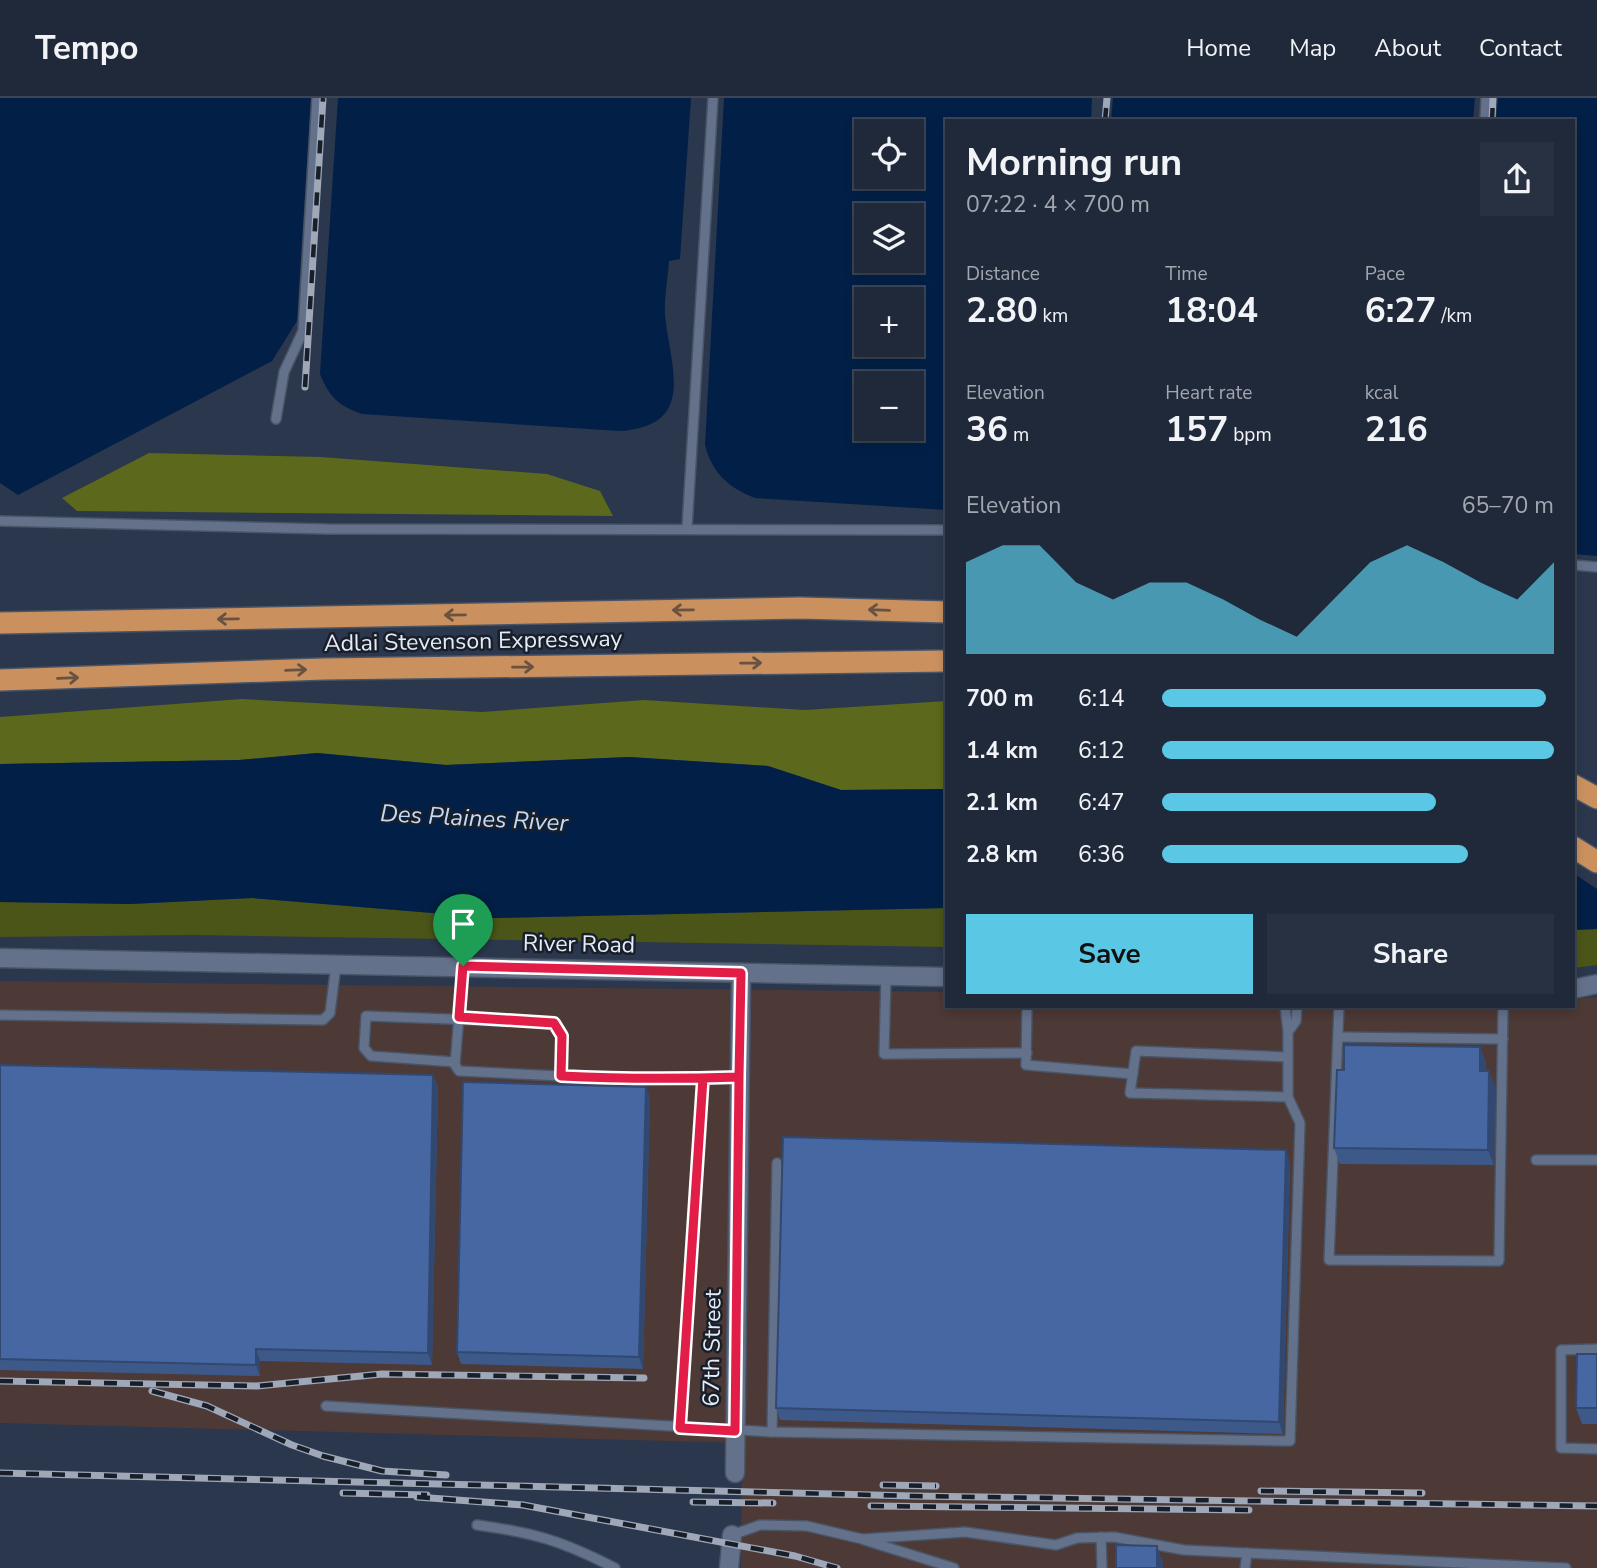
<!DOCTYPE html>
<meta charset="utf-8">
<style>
:root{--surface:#20293a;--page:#283142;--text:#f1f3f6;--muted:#a2a6af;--line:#3d4554;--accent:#5ac8e5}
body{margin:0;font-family:"Nunito Sans",sans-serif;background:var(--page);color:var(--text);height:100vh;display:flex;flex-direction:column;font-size:26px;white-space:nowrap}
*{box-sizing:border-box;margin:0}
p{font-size:23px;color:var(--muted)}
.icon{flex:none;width:38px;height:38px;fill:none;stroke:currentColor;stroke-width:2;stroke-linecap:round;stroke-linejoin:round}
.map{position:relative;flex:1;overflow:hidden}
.drawer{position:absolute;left:945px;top:21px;width:630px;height:889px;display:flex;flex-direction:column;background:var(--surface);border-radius:0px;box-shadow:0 4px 10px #0003,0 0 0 2px var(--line)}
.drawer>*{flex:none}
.controls{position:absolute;left:854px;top:21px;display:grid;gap:14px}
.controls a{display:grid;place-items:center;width:70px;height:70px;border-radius:0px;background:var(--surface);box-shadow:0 4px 10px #0003,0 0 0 2px var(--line);font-size:35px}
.pin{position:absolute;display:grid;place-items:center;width:60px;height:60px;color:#fff;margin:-72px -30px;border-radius:50% 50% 50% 0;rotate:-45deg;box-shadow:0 0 7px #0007}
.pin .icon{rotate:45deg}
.round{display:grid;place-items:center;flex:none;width:74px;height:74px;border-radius:0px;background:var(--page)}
.head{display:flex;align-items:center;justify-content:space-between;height:119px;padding:0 21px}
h1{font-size:38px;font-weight:700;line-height:52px}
.stats{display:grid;grid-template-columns:repeat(3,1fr);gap:10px;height:119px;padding:7px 21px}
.stats div{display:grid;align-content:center}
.stats b{font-size:35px;font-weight:700}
.stats small{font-size:19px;font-weight:400}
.stats p{font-size:19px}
.chart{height:196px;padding:14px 21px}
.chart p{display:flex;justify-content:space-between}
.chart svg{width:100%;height:126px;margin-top:7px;fill:var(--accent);opacity:.7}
.cta{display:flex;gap:14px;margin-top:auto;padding:14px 21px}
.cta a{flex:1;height:80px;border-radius:0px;background:var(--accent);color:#111;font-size:28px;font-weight:700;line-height:80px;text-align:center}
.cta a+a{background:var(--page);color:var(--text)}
ul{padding:0 21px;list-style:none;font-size:23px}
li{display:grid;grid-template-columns:112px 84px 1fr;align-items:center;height:52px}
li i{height:18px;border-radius:9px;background:var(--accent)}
header{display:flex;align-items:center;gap:42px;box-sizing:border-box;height:98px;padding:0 35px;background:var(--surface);border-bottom:2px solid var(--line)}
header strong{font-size:33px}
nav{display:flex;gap:38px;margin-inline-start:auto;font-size:24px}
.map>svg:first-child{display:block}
.industrial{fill:#4d3935}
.green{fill:#4b5517}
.forest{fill:#5c681b}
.water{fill:#022047;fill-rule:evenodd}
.pier{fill:#2b374d}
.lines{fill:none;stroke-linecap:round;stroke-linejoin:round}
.service-casing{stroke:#495466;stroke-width:12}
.minor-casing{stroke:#495466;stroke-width:21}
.motorway-casing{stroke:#495466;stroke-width:24}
.service{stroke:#63718a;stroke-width:9}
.minor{stroke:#63718a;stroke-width:18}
.motorway{stroke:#ca915f;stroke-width:21}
.rail-casing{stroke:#9ea8b9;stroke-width:7}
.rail{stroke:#191f29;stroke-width:4.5;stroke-dasharray:13;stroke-linecap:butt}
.wall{fill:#3c598a}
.shaded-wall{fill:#314871}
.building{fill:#4667a1;stroke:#314871;stroke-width:2}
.oneway{stroke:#695241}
.route-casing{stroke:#fff;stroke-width:14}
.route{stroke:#e11d48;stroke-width:9}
.labels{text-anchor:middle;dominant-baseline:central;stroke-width:5;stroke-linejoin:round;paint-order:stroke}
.street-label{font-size:23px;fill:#e4ecfa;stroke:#191f29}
.water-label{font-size:24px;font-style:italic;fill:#c1d9fa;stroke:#191f29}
</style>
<header>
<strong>Tempo</strong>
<nav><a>Home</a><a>Map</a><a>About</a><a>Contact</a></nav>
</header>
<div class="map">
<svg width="1597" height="1470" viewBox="0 0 1597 1470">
<rect width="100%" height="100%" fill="#2b374d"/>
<path class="industrial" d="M0 883 947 894V908H1573V901L1597 899V1470H741L742 1345 0 1325Z"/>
<g class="green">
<path d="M252 800 493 820 947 810V849L193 837 0 839V804L130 806Z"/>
<path d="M1597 831V867L1573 870V832Z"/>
</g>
<g class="forest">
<path d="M149 355 321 359 547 376 600 393 613 418 77 413 62 400Z"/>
<path d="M242 601 482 614 644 602 805 612 947 603V691L841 692 768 668 629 659 446 667 317 655 239 662 0 666V619Z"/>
</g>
<g class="water">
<path d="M0 0H311L297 223 272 263 18 397 0 385Z"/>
<path d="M338 0H691L680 161 669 163C668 180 664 200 665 217 670 269 698 328 619 333L362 316C339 308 329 299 320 276Z"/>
<path d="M724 0H1092L1091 23H947V412L755 400C729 390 712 375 705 347ZM912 33V79H866V33ZM912 117V163H866V117ZM866 201H912V247H866ZM912 285V331H866V285Z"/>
<path d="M1113 0H1475L1473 23H1111Z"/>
<path d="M1498 0H1597V458L1573 456V23H1496Z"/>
<path d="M317 655 446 667 629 659 768 668 841 692 947 691V810L493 820 252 800 130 806 0 804V666L239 662Z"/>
<path d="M1573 682H1597V831L1573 832Z"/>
</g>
<path class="pier" d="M1573 678 1597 680V791L1573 775Z"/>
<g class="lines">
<defs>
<g id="service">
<path d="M1485 23 1486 0"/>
<path d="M276 321 284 274 303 233 317 0"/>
<path d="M0 423 327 431 947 432"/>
<path d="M687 430 713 0"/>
<path d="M1573 467 1597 469"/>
<path d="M463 868 455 967 459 973 643 982 703 980 680 1330"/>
<path d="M886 878 884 956 1027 955"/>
<path d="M1027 908 1026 967 1133 976"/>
<path d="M1285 908 1288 934 1296 923 1297 908"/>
<path d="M1339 908 1329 1162 1499 1163 1503 908"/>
<path d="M0 917 323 922 330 915 336 867"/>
<path d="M1338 939 1503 941"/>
<path d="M1288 959 1136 953 1130 995 1288 999"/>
<path d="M455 964 371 958 364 950 366 918 554 925 562 938 561 978"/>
<path d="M703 980H739"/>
<path d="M1536 1062H1597"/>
<path d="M777 1065 772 1334 1290 1343 1300 1025 1288 999V934"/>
<path d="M1597 1251 1561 1252V1350L1597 1351"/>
<path d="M326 1308 772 1334"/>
<path d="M477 1427C536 1435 562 1443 615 1470"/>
<path d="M732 1437 760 1427 807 1428 862 1441 965 1434 1056 1447 1077 1440 1114 1439 1184 1452 1566 1470"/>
<path d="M1101 1439 1102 1470"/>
<path d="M864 1442 954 1470"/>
<path d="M1245 1470 1247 1455"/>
</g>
<g id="minor">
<path d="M0 860 947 879"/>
<path d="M1573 891 1597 886"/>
<path d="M735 1375 741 875"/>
<path d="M729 1470 732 1437"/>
</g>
<g id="motorway">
<path d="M0 525 800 510 947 514"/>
<path d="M0 582 324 571 947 563"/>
<path d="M1573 687 1597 700"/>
<path d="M1573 749 1597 764"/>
</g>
</defs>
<use href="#service" class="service-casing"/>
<use href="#minor" class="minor-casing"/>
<use href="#motorway" class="motorway-casing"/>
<use href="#service" class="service"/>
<use href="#minor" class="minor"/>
<use href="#motorway" class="motorway"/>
<defs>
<g id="rail">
<path d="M1105 23 1107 0"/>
<path d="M1492 23 1493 0"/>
<path d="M305 289 323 0"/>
<path d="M0 1283 257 1288 382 1276 644 1280"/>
<path d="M152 1293 207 1308 292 1347 323 1358 382 1373 446 1377"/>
<path d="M0 1375 913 1398 1597 1408"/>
<path d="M883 1387 936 1388"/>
<path d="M1261 1393 1422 1395"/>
<path d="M343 1395 427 1397"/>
<path d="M417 1399 523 1407 795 1458 837 1470"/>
<path d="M693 1404 773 1405"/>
<path d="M871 1408 1249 1412"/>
</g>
</defs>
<use href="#rail" class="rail-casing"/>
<use href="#rail" class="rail"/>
</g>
<g class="wall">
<path d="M1480 949 1486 964V973H1489L1495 989 1494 1067 1340 1066 1334 1050 1344 972Z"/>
<path d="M0 967 433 977 438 989 432 1267 260 1263V1278L0 1272Z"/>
<path d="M646 989 650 1000 643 1271 461 1266 457 1254Z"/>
<path d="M1290 1064 1283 1336 780 1322 776 1310Z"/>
<path d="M1597 1256V1326H1582L1576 1310Z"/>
</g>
<g class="shaded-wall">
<path d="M1480 949 1486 964V988L1480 973Z"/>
<path d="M1489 973 1495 989 1494 1067 1488 1052Z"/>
<path d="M433 977 438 989 432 1267 428 1255Z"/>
<path d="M646 989 650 1000 643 1271 639 1259Z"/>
<path d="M1286 1052 1290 1064 1283 1336 1279 1324Z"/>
<path d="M256 1251 260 1263V1278L256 1267Z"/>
<path d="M1157 1448 1163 1464V1470H1157Z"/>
</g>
<g class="building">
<path d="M1344 947 1480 949V973H1489L1488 1052 1334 1050 1337 972H1344Z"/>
<path d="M0 967 433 977 428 1255 256 1251V1267L0 1261Z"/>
<path d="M463 984 646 989 639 1259 457 1254Z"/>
<path d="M783 1039 1286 1052 1279 1324 776 1310Z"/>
<path d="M1577 1256H1597V1310H1576Z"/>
<path d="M1116 1447 1157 1448V1470H1116Z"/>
</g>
<defs><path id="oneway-shaft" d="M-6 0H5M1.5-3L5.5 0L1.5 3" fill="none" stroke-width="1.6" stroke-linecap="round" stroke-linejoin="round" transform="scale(1.75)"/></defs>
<g class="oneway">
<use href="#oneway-shaft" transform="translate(683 512) rotate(179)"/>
<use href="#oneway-shaft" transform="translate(879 512) rotate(-178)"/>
<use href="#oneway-shaft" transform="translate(455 517) rotate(179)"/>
<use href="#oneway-shaft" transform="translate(228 521) rotate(179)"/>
<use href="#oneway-shaft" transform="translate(751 565) rotate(-1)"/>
<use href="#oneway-shaft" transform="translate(523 569) rotate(-1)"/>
<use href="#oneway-shaft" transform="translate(296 572) rotate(-2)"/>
<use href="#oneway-shaft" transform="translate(68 580) rotate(-2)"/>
</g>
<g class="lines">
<defs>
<path id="route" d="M463 868 459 919 554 925 562 938 561 978C621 981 679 981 739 979L735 1333 680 1330 703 980 739 979 741 875 463 868"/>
</defs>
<use href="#route" class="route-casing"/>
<use href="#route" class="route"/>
</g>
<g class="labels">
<g class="street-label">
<text transform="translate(473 543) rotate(-1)">Adlai Stevenson Expressway</text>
<text transform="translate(579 846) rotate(1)">River Road</text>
<text transform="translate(712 1250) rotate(-89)">67th Street</text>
</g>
<g class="water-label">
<text transform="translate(474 720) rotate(3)">Des Plaines River</text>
</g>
</g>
</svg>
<div class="controls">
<a><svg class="icon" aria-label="locate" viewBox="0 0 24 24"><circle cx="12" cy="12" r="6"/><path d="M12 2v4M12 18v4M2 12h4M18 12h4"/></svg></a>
<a><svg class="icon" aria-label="layers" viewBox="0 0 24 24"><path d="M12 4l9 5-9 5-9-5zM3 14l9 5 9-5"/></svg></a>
<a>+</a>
<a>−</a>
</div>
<div class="pin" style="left:463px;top:868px;background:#1e9e55"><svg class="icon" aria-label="arrive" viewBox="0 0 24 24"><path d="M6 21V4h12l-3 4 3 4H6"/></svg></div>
<section class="drawer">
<div class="head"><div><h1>Morning run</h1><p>07:22 · 4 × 700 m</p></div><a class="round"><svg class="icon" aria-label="share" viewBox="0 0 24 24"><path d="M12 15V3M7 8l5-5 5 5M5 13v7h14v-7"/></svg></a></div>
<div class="stats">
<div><p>Distance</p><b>2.80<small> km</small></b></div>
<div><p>Time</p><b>18:04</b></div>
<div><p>Pace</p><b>6:27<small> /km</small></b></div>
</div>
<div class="stats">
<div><p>Elevation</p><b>36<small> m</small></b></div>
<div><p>Heart rate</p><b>157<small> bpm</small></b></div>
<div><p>kcal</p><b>216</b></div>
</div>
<div class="chart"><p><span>Elevation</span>65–70 m</p>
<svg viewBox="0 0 160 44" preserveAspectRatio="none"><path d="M0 44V12L10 6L20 6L30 19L40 25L50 19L60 19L70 25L80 32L90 38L100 25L110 12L120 6L130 12L140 19L150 25L160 12V44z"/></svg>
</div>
<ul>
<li><b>700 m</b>6:14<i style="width:98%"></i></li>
<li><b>1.4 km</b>6:12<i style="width:100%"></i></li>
<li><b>2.1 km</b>6:47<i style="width:70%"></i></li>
<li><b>2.8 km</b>6:36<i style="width:78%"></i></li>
</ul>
<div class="cta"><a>Save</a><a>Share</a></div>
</section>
</div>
